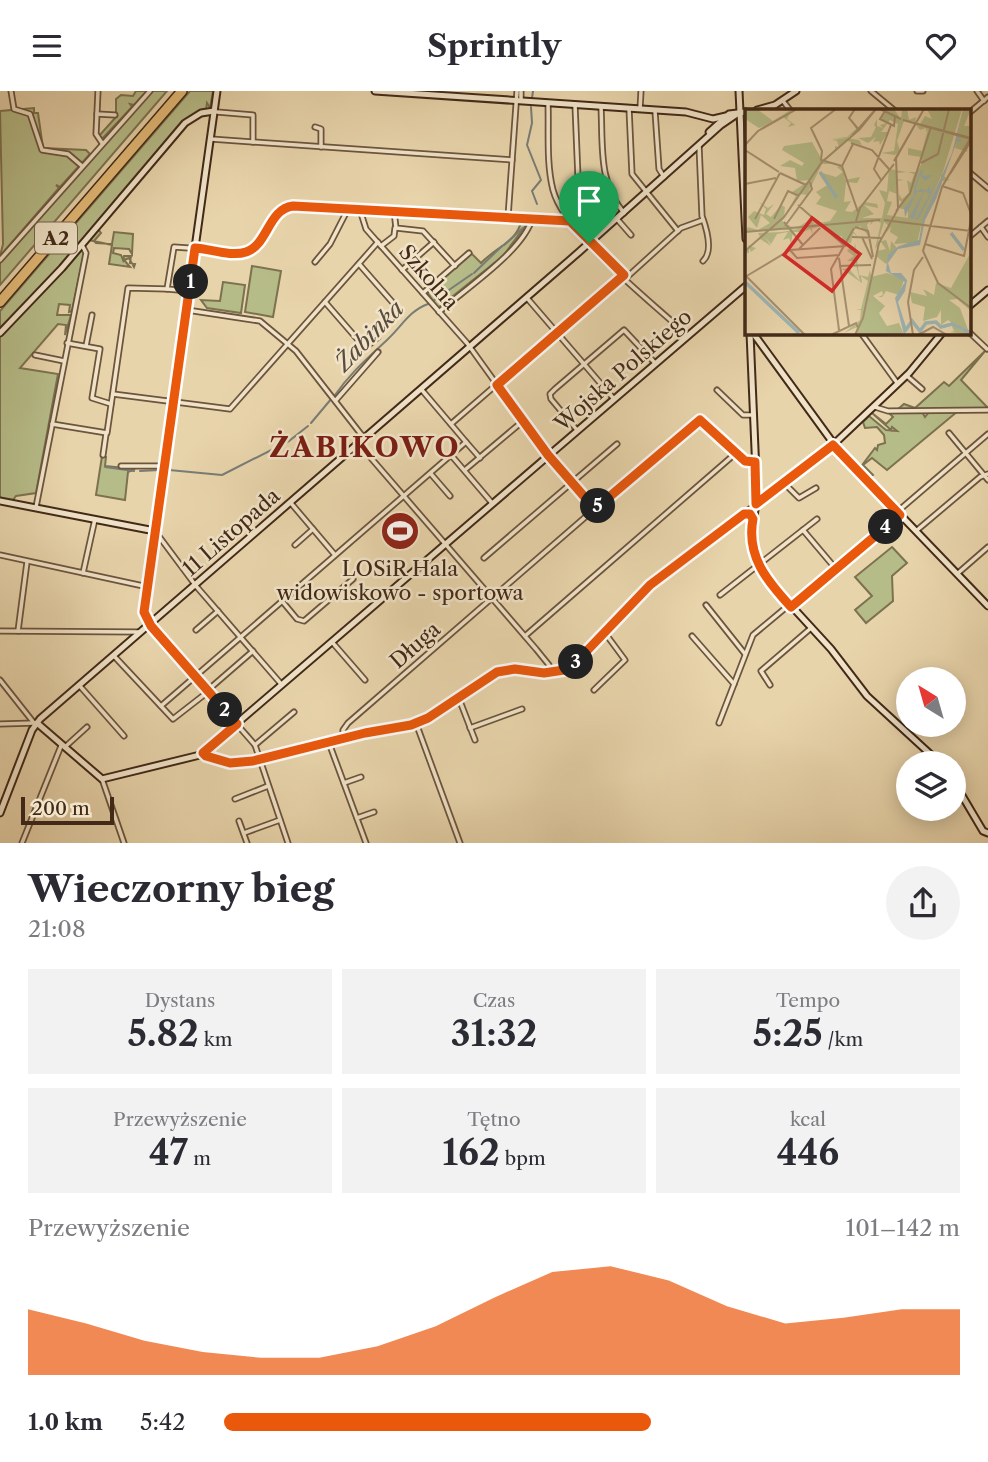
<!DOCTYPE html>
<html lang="pl">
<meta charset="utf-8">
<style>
:root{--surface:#fff;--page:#f2f2f3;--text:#2b2b33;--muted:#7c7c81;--accent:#ea580c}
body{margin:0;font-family:"Libre Caslon Text",serif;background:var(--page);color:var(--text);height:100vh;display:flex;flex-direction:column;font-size:26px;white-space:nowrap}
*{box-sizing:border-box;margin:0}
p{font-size:23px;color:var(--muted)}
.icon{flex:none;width:38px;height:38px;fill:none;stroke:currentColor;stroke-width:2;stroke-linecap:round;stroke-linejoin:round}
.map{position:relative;height:752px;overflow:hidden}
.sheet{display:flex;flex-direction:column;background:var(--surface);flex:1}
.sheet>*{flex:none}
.needle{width:46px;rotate:323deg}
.fabs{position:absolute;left:896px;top:576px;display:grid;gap:14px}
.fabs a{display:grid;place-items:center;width:70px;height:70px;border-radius:50%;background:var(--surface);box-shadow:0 4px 18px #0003;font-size:35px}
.scale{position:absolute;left:21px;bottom:18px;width:93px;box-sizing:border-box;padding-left:7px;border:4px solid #422918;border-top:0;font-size:19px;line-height:24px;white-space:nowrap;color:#422918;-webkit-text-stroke:5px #f0e3c8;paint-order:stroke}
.pin{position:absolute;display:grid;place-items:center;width:60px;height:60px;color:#fff;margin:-72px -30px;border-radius:50% 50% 50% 0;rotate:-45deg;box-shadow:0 0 7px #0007}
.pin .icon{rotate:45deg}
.km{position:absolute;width:35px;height:35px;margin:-18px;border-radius:50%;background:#222;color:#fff;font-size:19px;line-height:35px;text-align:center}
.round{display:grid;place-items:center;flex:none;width:74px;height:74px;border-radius:37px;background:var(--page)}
.headline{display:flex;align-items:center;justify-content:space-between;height:119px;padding:0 28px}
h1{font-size:38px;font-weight:700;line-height:52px}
.stats{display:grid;grid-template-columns:repeat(3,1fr);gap:10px;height:119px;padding:7px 28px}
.stats div{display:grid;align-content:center;border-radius:0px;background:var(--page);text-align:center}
.stats b{font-size:35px;font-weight:700}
.stats small{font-size:19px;font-weight:400}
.stats p{font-size:19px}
.chart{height:196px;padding:14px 28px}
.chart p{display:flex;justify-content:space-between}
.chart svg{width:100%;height:126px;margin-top:7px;fill:var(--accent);opacity:.7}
ul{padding:0 28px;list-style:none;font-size:23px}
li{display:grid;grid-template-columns:112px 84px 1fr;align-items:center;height:52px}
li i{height:18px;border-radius:9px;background:var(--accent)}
header{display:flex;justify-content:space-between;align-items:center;height:91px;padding:0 28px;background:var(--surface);font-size:32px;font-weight:700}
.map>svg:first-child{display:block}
.green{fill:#b6bc88;stroke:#7c7250;stroke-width:2}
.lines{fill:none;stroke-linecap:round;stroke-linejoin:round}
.stream{stroke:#797d76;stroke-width:2}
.street-casing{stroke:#6c543d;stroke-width:7}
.secondary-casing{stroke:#422918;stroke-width:9}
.highway-casing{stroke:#422918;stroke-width:12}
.street{stroke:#f0e3c8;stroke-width:3.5}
.secondary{stroke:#f0e3c8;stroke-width:5}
.highway{stroke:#e4ba76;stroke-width:9}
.route-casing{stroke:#fff;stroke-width:14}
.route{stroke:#ea580c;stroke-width:9}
.labels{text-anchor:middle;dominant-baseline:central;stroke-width:5;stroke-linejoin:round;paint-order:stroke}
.shield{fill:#f0e3c8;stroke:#76614d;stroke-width:2}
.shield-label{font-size:19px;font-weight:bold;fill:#422918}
.street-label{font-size:21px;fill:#422918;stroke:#f0e3c8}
.poi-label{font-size:21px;fill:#422918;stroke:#f0e3c8}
.water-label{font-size:23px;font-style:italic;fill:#594c3f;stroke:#f0e3c8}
.district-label{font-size:28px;font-weight:bold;letter-spacing:2px;fill:#7a1f14;stroke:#f0e3c8}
.inset-river{fill:none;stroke:#9db5b5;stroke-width:3.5}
.inset-road{fill:none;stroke:#a69070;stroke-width:2}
.view{fill:#d62828;fill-opacity:0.15;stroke:#d62828;stroke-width:3.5}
.inset-edge{fill:none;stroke:#422918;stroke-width:3.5}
</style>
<header><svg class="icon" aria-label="menu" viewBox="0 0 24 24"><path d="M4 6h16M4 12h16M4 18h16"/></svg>Sprintly<svg class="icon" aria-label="heart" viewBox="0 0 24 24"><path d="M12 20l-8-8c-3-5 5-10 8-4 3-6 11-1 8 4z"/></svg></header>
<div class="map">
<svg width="988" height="752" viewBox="0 0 988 752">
<rect width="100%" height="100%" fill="#e8d4ab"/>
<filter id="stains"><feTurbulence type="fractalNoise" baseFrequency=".00286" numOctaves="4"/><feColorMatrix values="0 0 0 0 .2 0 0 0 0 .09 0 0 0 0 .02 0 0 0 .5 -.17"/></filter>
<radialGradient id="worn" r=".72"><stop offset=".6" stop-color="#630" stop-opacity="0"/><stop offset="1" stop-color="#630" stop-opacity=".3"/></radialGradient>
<g class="green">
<path d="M136 0H147L134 14 130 13 132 16 101 49 98 46 116 26V8L121 4 133 5Z"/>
<path d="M151 0H167L0 194V171Z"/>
<path d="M190 0H213L210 17 207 12 206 19 191 25 59 178 0 239V220Z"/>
<path d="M34 17V22H38L43 57 86 59 90 63 60 96 56 94 59 97 0 165 3 153 0 20Z"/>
<path d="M521 130H529L503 165 438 217 427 201 471 162 481 172C495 157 518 150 521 130Z"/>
<path d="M98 138 101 142 94 150 96 152 112 153 114 141 133 143 132 163 129 158 114 157 113 162 121 164 123 169 124 165H131L130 172 135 173 134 176 129 167 124 169 130 176 109 173 112 154 89 149Z"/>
<path d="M82 158 84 162 72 220 69 221 70 214 59 213 57 224H71L65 244 66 234 58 233 20 277 58 283 36 402 16 405 13 409 0 408V245Z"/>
<path d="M252 175 281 180 273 226 245 221Z"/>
<path d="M223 191 245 194 241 222 207 217 201 209 220 210Z"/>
<path d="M985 260 961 289 988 317 897 319 904 313 915 317 944 291 949 295Z"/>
<path d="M958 320 887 379 872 367 863 374 873 384 869 387 860 377 875 357 877 359 878 354 885 352 884 344 877 336 865 337 863 331 869 325 886 339 897 340 892 336 891 339 872 322 886 333 893 326 888 321H922L925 326 929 321Z"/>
<path d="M102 365 106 366 105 375 135 378 128 381 125 409 96 404Z"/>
<path d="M892 456 907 472 892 485 893 510 866 532 855 519 872 505 855 486Z"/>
</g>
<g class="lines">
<g class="stream">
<path d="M532 7 533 0"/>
<path d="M531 16 532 32 527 54 541 89 532 100 537 113"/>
<path d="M504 154 523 137"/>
<path d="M474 182 502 155"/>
<path d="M433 210 472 183"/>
<path d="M335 304C351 281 368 267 388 248 402 235 409 220 428 213"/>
<path d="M311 332 332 307"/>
<path d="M105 376 134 380"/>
<path d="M169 379 222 384 289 350 308 335"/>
<path d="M140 380 160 379"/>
</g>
<defs>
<g id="street">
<path d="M11 0 14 18 30 23 42 59 68 63 82 75"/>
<path d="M98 0 96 43 102 52"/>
<path d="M871 0 894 19"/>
<path d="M917 0H923"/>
<path d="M977 0 984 10"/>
<path d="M521 10V0"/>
<path d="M783 10 790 19"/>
<path d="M548 12C549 39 546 72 553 99 565 144 652 211 687 244"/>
<path d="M575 14 578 87 605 88"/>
<path d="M601 16C603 53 598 92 624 122"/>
<path d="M629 17 632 83 678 140"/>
<path d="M640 18 641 0"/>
<path d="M655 20 659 78 664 86"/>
<path d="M217 21 253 24V51"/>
<path d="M969 22 988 6"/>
<path d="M97 23 115 24"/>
<path d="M315 36 321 38V56"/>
<path d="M211 48 512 69"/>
<path d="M699 54 702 125C706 136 714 160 703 170"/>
<path d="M969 81 988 97"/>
<path d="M360 119 366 138 467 252 547 363 595 418"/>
<path d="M394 120 396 137 423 140 455 175"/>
<path d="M508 126 517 0"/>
<path d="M617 128 631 144"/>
<path d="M981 136 988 146"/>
<path d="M969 146 988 130"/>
<path d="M381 155 394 145 395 137"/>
<path d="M0 169 150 0"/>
<path d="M315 171 330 153 348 118"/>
<path d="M359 173 401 221"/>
<path d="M402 179 434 151"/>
<path d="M626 187 681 137 703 129"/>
<path d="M189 200 167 198 174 156 246 161C266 152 269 125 288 115L570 130"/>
<path d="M423 202 469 162"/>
<path d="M527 207 614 308"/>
<path d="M325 211 365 257 378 246"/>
<path d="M187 219 260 230 296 260 364 347"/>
<path d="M439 221C464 199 523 160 532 128"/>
<path d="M969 241 987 258"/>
<path d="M861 242 898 293"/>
<path d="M67 252 100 258 92 307 111 313"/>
<path d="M86 255 92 224"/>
<path d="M35 264 64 270"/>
<path d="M907 285 922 298"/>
<path d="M421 298 466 351"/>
<path d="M717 299 743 324H753"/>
<path d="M113 303 230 318 378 151"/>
<path d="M336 309 378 261"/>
<path d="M875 316 888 320 988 319"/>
<path d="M52 333 107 342 128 197 167 198"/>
<path d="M451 333 623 184"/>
<path d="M577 339 551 308 550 303 555 298 624 239 655 272"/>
<path d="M949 342 988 389"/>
<path d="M358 352 536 558 549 574 550 582"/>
<path d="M103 364 106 343"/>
<path d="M451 364 492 412"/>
<path d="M121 375H164"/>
<path d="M466 378 523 330"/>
<path d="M431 383 450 405"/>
<path d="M783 391 799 407 816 397"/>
<path d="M290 411 335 464"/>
<path d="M36 416 86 162 82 154"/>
<path d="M897 421 988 343"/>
<path d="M803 439 836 478"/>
<path d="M155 440 196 495 282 594"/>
<path d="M916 440 980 386 988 383"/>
<path d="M295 454 313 438"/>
<path d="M0 464 148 496"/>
<path d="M484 467 617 353"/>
<path d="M83 482 95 428"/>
<path d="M957 483 988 456"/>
<path d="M720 504 817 428"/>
<path d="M282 510 297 528 304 530 353 488"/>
<path d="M706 514 745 563"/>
<path d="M793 514 900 424"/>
<path d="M149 533 255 654 288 752"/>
<path d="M196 539 218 520"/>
<path d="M0 540 139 541"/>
<path d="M18 540 27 471"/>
<path d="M525 545 736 362"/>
<path d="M692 545 734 593"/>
<path d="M332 551 365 589"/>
<path d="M114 565 173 628 209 600"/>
<path d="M0 589 34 632"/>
<path d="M79 594 124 645"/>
<path d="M770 594 761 580 811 537"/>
<path d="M208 599 253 560"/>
<path d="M594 599 625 569 605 542"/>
<path d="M458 605 475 649"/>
<path d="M161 615 466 351 480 367"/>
<path d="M416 632 460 752"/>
<path d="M719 632 753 544 789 514"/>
<path d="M0 633 35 632"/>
<path d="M470 637 522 618"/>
<path d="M343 647V639L348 632 696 330H703L745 370 755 371"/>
<path d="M329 652 366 752"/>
<path d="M255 654 294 621"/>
<path d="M65 656 87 636"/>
<path d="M203 662 223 670 243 671 411 634 428 627 497 581 519 578 550 582 569 576 652 493 833 354"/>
<path d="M102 688 124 752"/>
<path d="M344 692 361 686"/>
<path d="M235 708 268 695"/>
<path d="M357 727 374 721"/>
<path d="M239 730 247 752"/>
<path d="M244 742 280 729"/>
<path d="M22 752 61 655"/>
</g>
<g id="secondary">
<path d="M375 0 686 21 713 28 726 25"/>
<path d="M739 0 746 148"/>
<path d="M757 19 775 14 796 0"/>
<path d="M709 41 729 23 746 21"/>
<path d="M969 215 988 199"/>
<path d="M0 242 62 177 185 32 201 22 214 20"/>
<path d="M750 242 757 405 751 446 756 469 775 497 831 558 867 605 940 672"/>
<path d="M753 242 839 360 988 515"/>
<path d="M833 354 909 282 942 242"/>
<path d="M0 410 155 440"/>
<path d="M149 533 144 521 217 0"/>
<path d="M37 632 102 688 200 664 746 195"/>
<path d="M954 691 983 740 988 742"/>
<path d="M0 722 32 639 40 628 579 161 721 34 740 21"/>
</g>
<path id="highway" d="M0 211 182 0"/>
</defs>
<use href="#street" class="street-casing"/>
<use href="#secondary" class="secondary-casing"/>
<use href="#highway" class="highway-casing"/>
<use href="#street" class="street"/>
<use href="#secondary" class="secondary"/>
<use href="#highway" class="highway"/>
</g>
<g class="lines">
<defs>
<path id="route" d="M293 115 570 130 624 184 497 294 548 364 595 418 700 329 745 370 755 371 756 413 833 354 900 424 791 516C767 490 746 465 753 428L750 423H744L650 494 580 567 564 579 544 582 515 578 497 581 428 627 411 634 365 642 253 670 230 672 206 665 203 662 237 633 151 535 144 521 195 157C211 158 231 166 246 161 268 154 268 118 293 115Z"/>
</defs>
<use href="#route" class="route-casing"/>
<use href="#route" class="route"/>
</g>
<defs>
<symbol id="stadium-disc" viewBox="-11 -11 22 22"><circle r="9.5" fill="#8f2418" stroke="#f0e3c8"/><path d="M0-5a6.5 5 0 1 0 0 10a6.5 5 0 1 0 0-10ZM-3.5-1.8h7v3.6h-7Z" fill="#fff"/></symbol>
</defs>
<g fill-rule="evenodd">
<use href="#stadium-disc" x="378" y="418" width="44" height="44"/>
</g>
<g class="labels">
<rect class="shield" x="35" y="131.5" width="42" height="31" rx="5"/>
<g class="shield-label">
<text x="56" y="147">A2</text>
</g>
<g class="street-label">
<text transform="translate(429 186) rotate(49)">Szkolna</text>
<text transform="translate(623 279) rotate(-41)">Wojska Polskiego</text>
<text transform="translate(231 441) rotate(-41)">11 Listopada</text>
<text transform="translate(415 554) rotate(-41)">Długa</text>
</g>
<g class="poi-label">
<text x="400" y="477">LOSiR Hala<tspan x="400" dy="24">widowiskowo - sportowa</tspan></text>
</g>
<g class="water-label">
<text transform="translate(369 245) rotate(-46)">Żabinka</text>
</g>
<g class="district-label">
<text x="365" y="356">ŻABIKOWO</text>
</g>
</g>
<g transform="translate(745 18)">
<rect width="226" height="226" fill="#e8d4ab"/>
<path d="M0 0H12L28 12 47 0 42 10 50 16 43 18 46 14 38 8 14 19 0 10ZM135 0H149L156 10 157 0H162L164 11 171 8 170 14 174 17 180 7 187 10 182 0H217L197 66 205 71 198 72 196 67 177 115H167L176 117 172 134 152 139 163 134 149 135 153 128 145 123 146 118 139 126 144 117 139 113 133 133 141 131 145 142 146 132 152 139 141 155 131 147 129 152 132 142 141 140 136 133 130 140 136 114 130 111 125 116 126 111 122 116 126 130 115 117 108 122 113 128 108 124 106 134 97 133V127L92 129 78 116 67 120 68 125 65 120 58 123 53 130 54 123H48L46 134 44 129 38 131 43 123 32 125 26 135 20 128 26 137 15 130 4 137 11 139 6 143 4 139V144H0L4 136 0 132 5 137 15 128 13 124 37 123 54 120 0 123 3 118 13 121 25 114 16 106 12 119 3 108 9 102 19 106 21 100 14 93 23 99 29 95 21 105 26 108 36 96 40 98 39 108 51 87 47 83 65 71 52 72 50 59 35 57 45 51 57 57 59 54 37 41 39 37 67 33 77 51 90 42V37L94 38 92 32 87 31 102 29 85 30 102 28 111 20 109 16 114 21 102 29 114 31 117 36 102 32 80 51 91 55H77L62 86 55 85 37 112 50 120 66 110 69 115 85 112 92 102 71 95 76 88 71 83 84 75 74 63 91 68 98 63 92 58 97 56 100 71 115 68 112 74 101 73 99 93 106 92 100 102 107 103 120 93 132 95 133 99 119 96 129 105 117 109H137L140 94 134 81 142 83 144 60 162 63 152 64V70L159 71 151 72 152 85 144 82 142 92 147 93 142 106 163 109V101L153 99 157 93 154 91V85L157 90 164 84 162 71 166 74 169 65 163 63H172L177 54 176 48 163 46V39L177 42 183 20 181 23V19L175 21 168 12H159L152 32 155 42 150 46 136 44 149 42 153 15 145 11 136 23H143L135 36 134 32 128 33 131 28 123 34 113 29 126 28 131 18 135 23 129 16 132 10V17L138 19 135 16 142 14 136 10 141 2ZM218 0H226L219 17H226L222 43 210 39ZM110 133 114 166 123 168 125 161 126 168 142 164 159 170 154 186 141 182 138 187 137 188H133L138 186 137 182 128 187 140 197 134 204 142 217 154 214 159 226H110L112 218 99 224 115 211 116 201H111L116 200 123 172 116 167 117 174 97 160 103 159 115 172 110 152H102L109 147 102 142 105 138 109 143ZM226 143V202L212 190 204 191 215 199 225 226 205 223 209 222 206 215 219 223 203 211 196 216V201L192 208 178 212 180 198 167 194 165 183 182 187 178 180 189 186 191 174 206 179Z" fill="#b6bc88"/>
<path d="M218 0 213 25 217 34 212 32 191 90 180 111 175 136 153 140 143 154 146 164H156L162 171 160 182 153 193 162 221 159 226 150 189 160 173 141 162 143 146 154 137 174 131 178 109 207 44ZM178 61 177 67 188 66 180 72 175 66 170 82 177 80 182 82 185 75V84L191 69 186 86 173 111H170L185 85 179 82 169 110 164 109 178 83H172L160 108 159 99 169 87V79L175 62Z" fill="#9db5b5"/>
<path class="inset-river" d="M75 63 92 89M206 124 219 141M0 173 54 224M160 222 167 212 175 222 181 214 191 213 196 218 207 215 226 224"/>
<path class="inset-road" d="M91 0 66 19 77 42 76 51 97 57M135 0 156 10M135 0 156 10M140 2 135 10 149 17 150 8M158 11 226 30M158 11 226 29M16 20 52 0M114 21 131 0M107 27 131 0M225 30 197 78 178 142 193 174 226 199M106 34 127 41 144 60M108 35 97 57 113 103M0 36 13 22 52 0M0 41 34 63M151 49 153 99M150 51 171 14M149 52 179 0M176 54 193 45 204 0M35 64 61 76M205 65 226 32M136 71 129 60 146 16M0 75 31 69M197 77 218 84 226 105M53 96 100 137M151 102 165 84 186 18M10 110 35 64M29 110 43 82 54 87M139 111 226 122M111 112 115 99 149 55M39 113 58 136M40 117 67 80 65 73M110 118 123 122 128 148M0 123 135 111M107 128 136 129M117 128 127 150M180 135 219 147 226 111M54 140 75 119M45 141 52 149 95 146M0 142 39 108 77 53 114 21 104 9 110 0M94 149 104 217M94 157 126 156M0 168 45 141 101 137M2 168 60 226M94 221 86 160 109 119M86 226 111 214 113 219M110 226 118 209 134 134 153 100M168 226 163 193 169 161 178 148M173 226 188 218 202 226"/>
<path class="view" d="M67 109 115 145 87 182 39 146Z"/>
<rect width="226" height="226" class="inset-edge"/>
</g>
<rect width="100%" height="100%" filter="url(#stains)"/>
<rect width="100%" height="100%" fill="url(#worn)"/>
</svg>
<div class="fabs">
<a><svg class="needle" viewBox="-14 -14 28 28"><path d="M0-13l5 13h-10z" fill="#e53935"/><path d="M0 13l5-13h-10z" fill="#7c7c81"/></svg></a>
<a><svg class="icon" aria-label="layers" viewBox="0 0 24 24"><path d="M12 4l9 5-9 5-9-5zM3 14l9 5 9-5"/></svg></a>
</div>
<div class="scale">200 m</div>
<div class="pin" style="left:589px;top:152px;background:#1e9e55"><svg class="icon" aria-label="arrive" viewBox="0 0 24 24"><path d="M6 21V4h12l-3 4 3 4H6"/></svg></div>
<b class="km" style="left:191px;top:191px">1</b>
<b class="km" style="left:225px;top:619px">2</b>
<b class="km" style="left:576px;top:571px">3</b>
<b class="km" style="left:886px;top:436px">4</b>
<b class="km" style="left:598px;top:415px">5</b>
</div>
<section class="sheet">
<div class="headline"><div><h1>Wieczorny bieg</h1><p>21:08</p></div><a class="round"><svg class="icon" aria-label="share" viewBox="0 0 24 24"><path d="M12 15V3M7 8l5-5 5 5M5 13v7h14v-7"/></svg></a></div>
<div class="stats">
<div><p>Dystans</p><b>5.82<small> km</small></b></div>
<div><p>Czas</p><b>31:32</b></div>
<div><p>Tempo</p><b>5:25<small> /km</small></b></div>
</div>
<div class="stats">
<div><p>Przewyższenie</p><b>47<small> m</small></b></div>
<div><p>Tętno</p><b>162<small> bpm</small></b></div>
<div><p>kcal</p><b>446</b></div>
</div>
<div class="chart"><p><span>Przewyższenie</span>101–142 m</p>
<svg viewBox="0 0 160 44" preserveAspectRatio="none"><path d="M0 44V21L10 26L20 32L30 36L40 38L50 38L60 34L70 27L80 17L90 8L100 6L110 11L120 20L130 26L140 24L150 21L160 21V44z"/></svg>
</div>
<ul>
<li><b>1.0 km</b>5:42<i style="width:58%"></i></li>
</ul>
</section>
